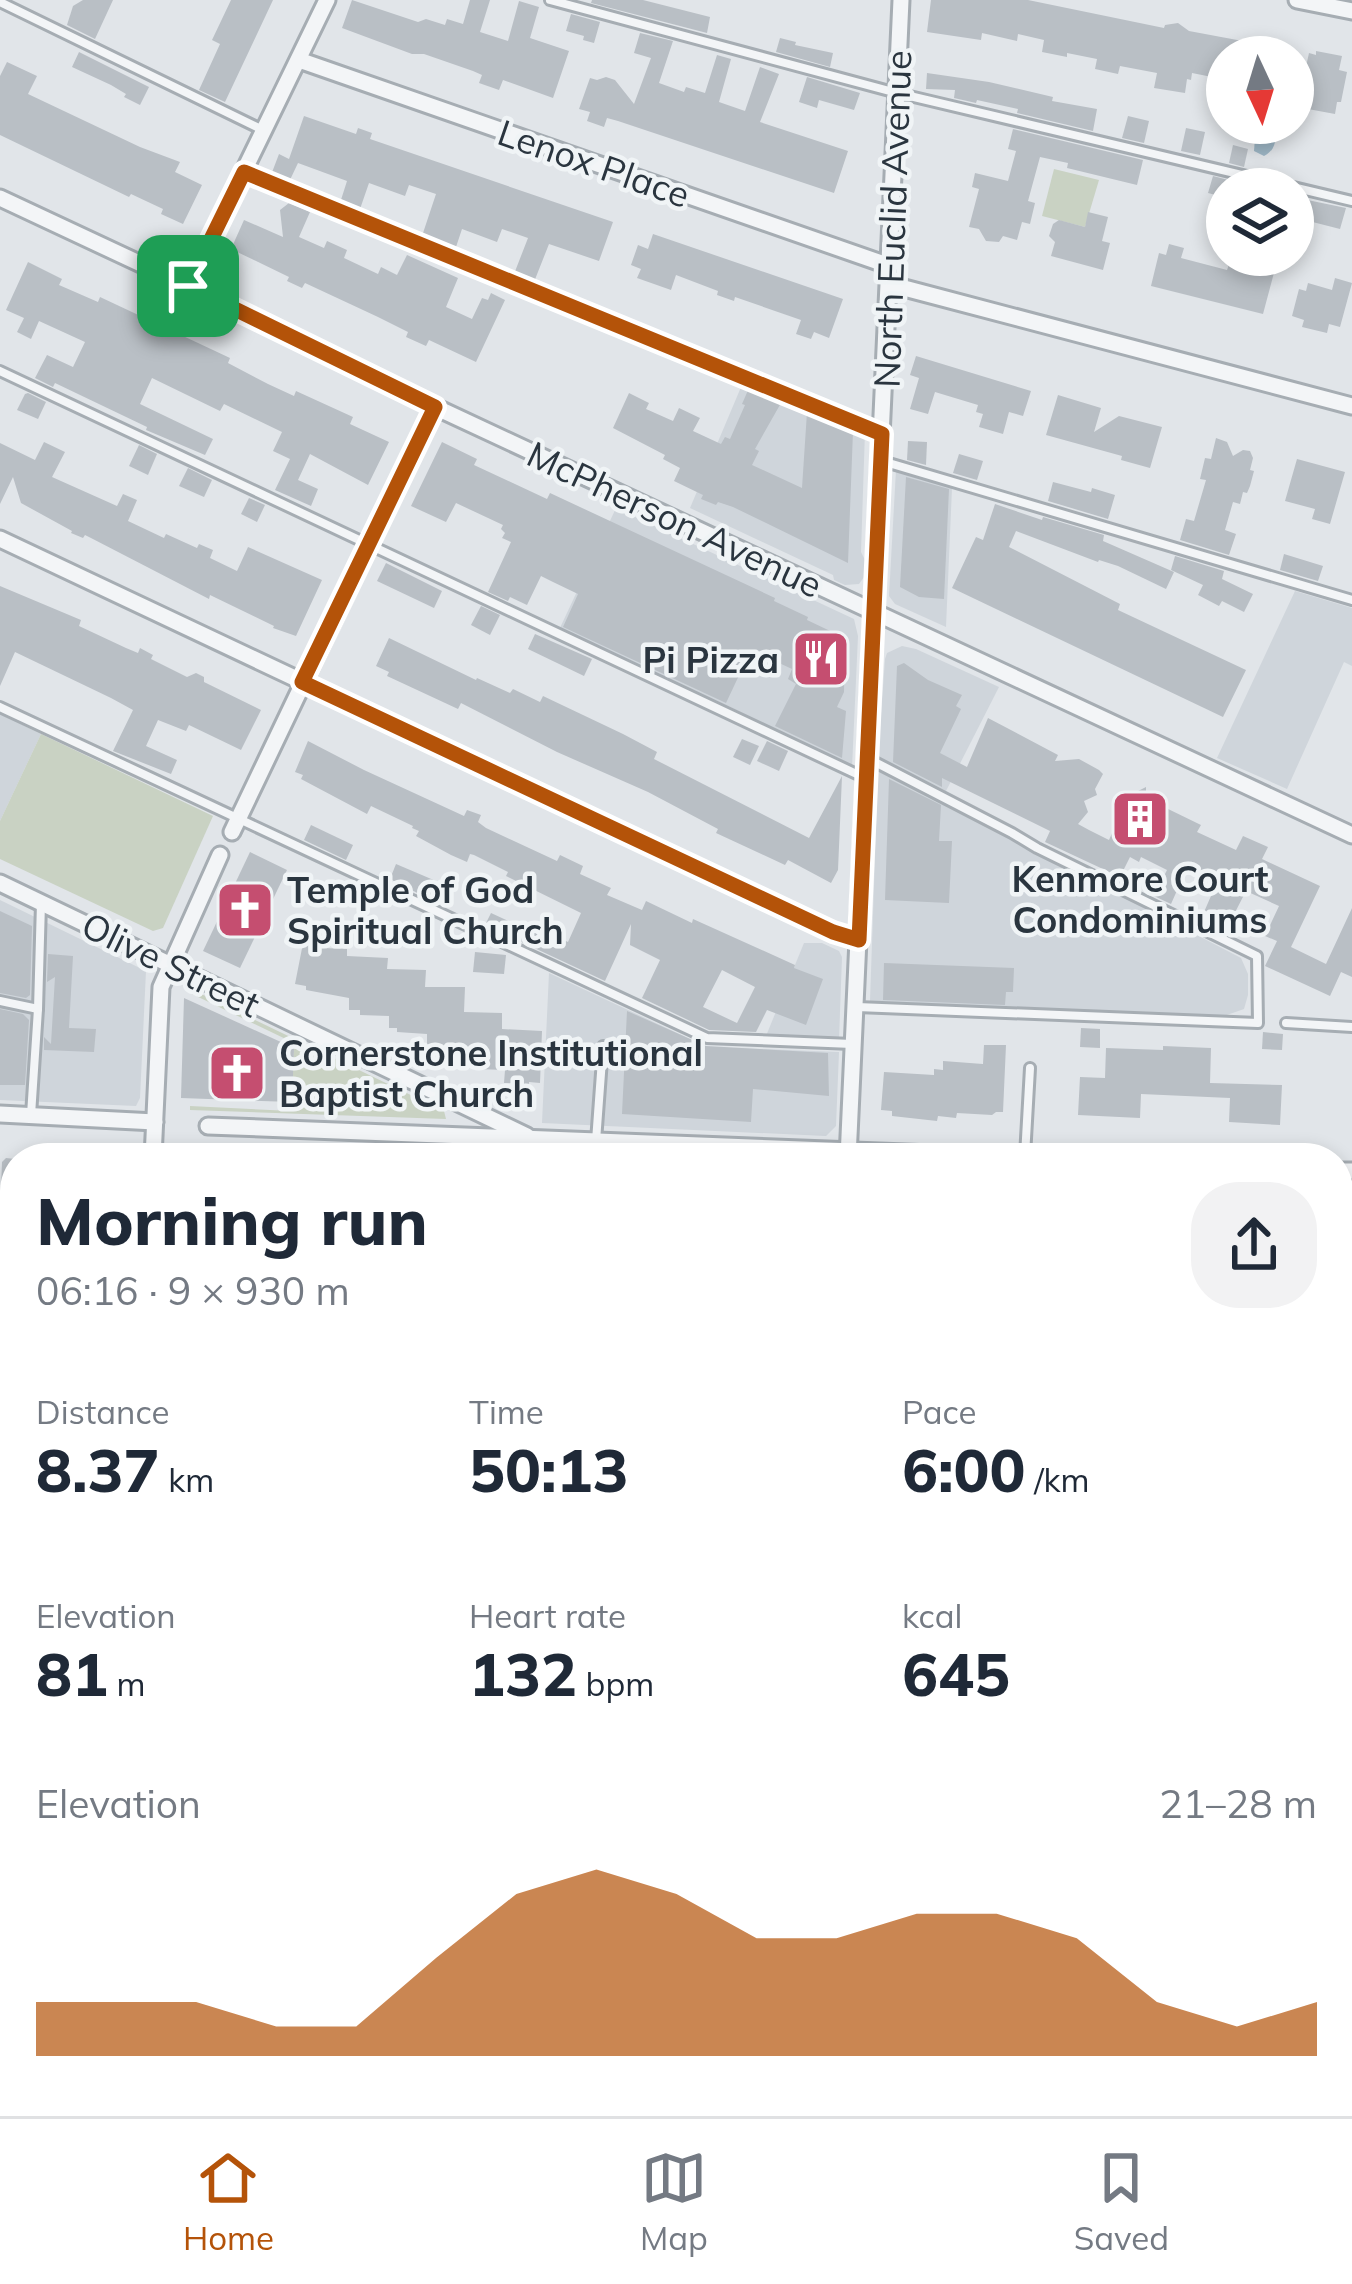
<!DOCTYPE html>
<meta charset="utf-8">
<style>
:root{--surface:#fff;--page:#f2f2f3;--text:#1f2937;--muted:#747a83;--line:#e0e1e3;--accent:#b45309}
body{margin:0;font-family:Mulish,sans-serif;background:var(--page);color:var(--text);height:100vh;display:flex;flex-direction:column;font-size:45px;white-space:nowrap}
*{box-sizing:border-box;margin:0}
p{font-size:39px;color:var(--muted)}
.icon{flex:none;width:66px;height:66px;fill:none;stroke:currentColor;stroke-width:2;stroke-linecap:round;stroke-linejoin:round}
.map{position:relative;flex:1;overflow:hidden}
.drawer{position:absolute;left:0px;top:1143px;width:1353px;height:975px;display:flex;flex-direction:column;background:var(--surface);border-radius:48px 48px 0 0;box-shadow:0 6px 18px #0003}
.drawer>*{flex:none}
.needle{width:78px;rotate:176deg}
.fabs{position:absolute;left:1206px;top:36px;display:grid;gap:24px}
.fabs a{display:grid;place-items:center;width:108px;height:108px;border-radius:50%;background:var(--surface);box-shadow:0 6px 18px #0003;font-size:60px}
.pin{position:absolute;display:grid;place-items:center;width:102px;height:102px;color:#fff;margin:-51px;border-radius:24px;box-shadow:0 6px 18px #0006}
.round{display:grid;place-items:center;flex:none;width:126px;height:126px;border-radius:48px;background:var(--page)}
.summary{display:flex;align-items:center;justify-content:space-between;height:204px;padding:0 36px}
h1{font-size:66px;font-weight:800;line-height:90px}
.figures{display:grid;grid-template-columns:repeat(3,1fr);gap:18px;height:204px;padding:12px 36px}
.figures div{display:grid;align-content:center}
.figures b{font-size:60px;font-weight:800}
.figures small{font-size:33px;font-weight:400}
.figures p{font-size:33px}
.chart{height:336px;padding:24px 36px}
.chart p{display:flex;justify-content:space-between}
.chart svg{width:100%;height:216px;margin-top:12px;fill:var(--accent);opacity:.7}
.dock{display:flex;justify-content:space-around;align-items:center;height:168px;border-top:3px solid var(--line);background:var(--surface);font-size:33px;color:var(--muted)}
.dock a{display:grid;justify-items:center;gap:6px}
.dock .on{color:var(--accent)}
.map>svg:first-child{display:block}
.built{fill:#cfd5db}
.green{fill:#c9d2c3}
.water{fill:#9eb7c6}
.building{fill:#b9bfc5;fill-rule:evenodd}
.lines{fill:none;stroke-linecap:round;stroke-linejoin:round}
.service-casing{stroke:#a6adb3;stroke-width:14}
.minor-casing{stroke:#a6adb3;stroke-width:21}
.secondary-casing{stroke:#a6adb3;stroke-width:27}
.service{stroke:#f3f5f7;stroke-width:8}
.minor{stroke:#f3f5f7;stroke-width:15}
.secondary{stroke:#fff;stroke-width:21}
.route-casing{stroke:#fff;stroke-width:24}
.route{stroke:#b45309;stroke-width:15}
.labels{text-anchor:middle;dominant-baseline:central;stroke-width:9;stroke-linejoin:round;paint-order:stroke}
.street-label{font-size:36px;fill:#2a353f;stroke:#f0f4f6}
.poi-label{font-size:36px;font-weight:bold;fill:#2a353f;stroke:#f0f4f6;text-anchor:start}
</style>
<div class="map">
<svg width="1352" height="2116" viewBox="0 0 1352 2116">
<rect width="100%" height="100%" fill="#e1e5e9"/>
<g class="built">
<path d="M744 380 865 431 861 552 867 564V573L859 584 845 585 834 580 833 575 690 508Z"/>
<path d="M896 470 952 488 946 627 895 604 889 596Z"/>
<path d="M616 508 854 619 858 636 852 768 728 706 559 630Z"/>
<path d="M1295 591 1352 608V666L1344 662 1287 789 1217 758Z"/>
<path d="M902 646 916 649 999 687 946 791 878 757 885 659 887 653Z"/>
<path d="M0 714 41 734 0 821Z"/>
<path d="M878 769 1241 958 1248 974V995L1244 1009 1224 1016 870 1001Z"/>
<path d="M0 900 146 971 140 1098 136 1106 0 1100Z"/>
<path d="M804 943H822L839 951 842 957 839 1040 766 1036Z"/>
<path d="M549 973 707 1047 839 1052 836 1126 826 1136 542 1123Z"/>
<path d="M1338 1367 1352 1368V1488H1338Z"/>
<path d="M0 1478 15 1479V1586H0Z"/>
<path d="M1338 1537H1352V1809L1338 1806Z"/>
<path d="M1350 1839 1352 1840V2106L1333 2105 1338 2103V2032Z"/>
</g>
<g class="green">
<path d="M1054 169 1099 180 1085 227 1042 216Z"/>
<path d="M41 734 213 816 163 928 153 931 0 859V821Z"/>
<path d="M193 990 444 1111 446 1119 190 1110V1106L291 1111 294 1043 192 994Z"/>
<path d="M0 2092H15V2103H77L76 2116H0Z"/>
</g>
<path class="water" d="M1274 123C1276 136 1278 149 1264 156L1254 151 1256 124Z"/>
<g class="building">
<path d="M83 0H113L95 39 67 25 73 6Z"/>
<path d="M231 0H273L225 102 199 90 220 44 212 40Z"/>
<path d="M352 0 418 22 426 19 445 25 447 19 463 24 470 0H490L480 32 508 41 519 1 539 7 530 38 569 51 553 98 503 80 499 90 479 83 482 75 473 71 424 54H412L342 28Z"/>
<path d="M592 0H643L710 17 707 33 591 3Z"/>
<path d="M931 0H1028L1164 28 1165 25 1178 23 1189 31 1291 50 1290 57H1227V80L1192 73 1191 80 1187 79 1185 93 1154 88 1157 73 1120 66 1118 74 1095 69 1097 59 1067 53V57L1042 52 1044 40 1018 34 1017 41 982 33 981 40 927 32Z"/>
<path d="M571 14 600 22 594 43 583 40 584 36 566 31Z"/>
<path d="M640 33 673 41 659 83 684 92 686 87 705 93 717 55 731 59 719 102 745 111 760 67 779 74 760 122 848 151 834 193 618 121 607 118 604 127 587 121 590 112 579 109 590 78 597 80 606 77 615 80 634 104 651 58 634 53Z"/>
<path d="M780 38 796 42 795 45 833 53 830 67 776 52Z"/>
<path d="M1316 51 1342 56 1339 70 1347 72 1341 102H1337L1335 114 1308 109 1311 96 1300 94 1309 53 1316 55Z"/>
<path d="M79 52 149 87 140 105 124 97 126 94 111 85 72 67Z"/>
<path d="M7 62 37 76 28 94 140 147 180 162 175 172 202 185 183 224 161 214 163 209 131 194 129 197 0 135V76Z"/>
<path d="M927 73 989 82 1053 97 1052 101 1097 109 1093 131 1017 113 1018 109 977 100 976 103 954 98 955 90 926 89Z"/>
<path d="M807 77 860 93 854 110 819 100 817 108 799 102Z"/>
<path d="M304 116 356 134 358 128 372 133 370 139 613 222 599 261 549 244 534 282 514 274 528 238 502 229 497 242 462 229 455 250 422 236 436 194 409 185 405 196 369 183 360 209 340 203 347 181 298 163 289 182 271 175 279 154 289 159Z"/>
<path d="M1128 116 1149 121 1144 143 1122 138Z"/>
<path d="M1186 128 1205 132 1200 155 1181 151Z"/>
<path d="M1013 129 1143 160 1137 185 1067 168 1068 163 1040 157 1028 201 1035 203 1030 224 1022 222 1017 240 1003 236 999 242 986 241 979 229 969 227 979 189 972 187 975 173 1008 181 1016 151 1008 149Z"/>
<path d="M1233 145 1248 149 1244 167 1229 163Z"/>
<path d="M1213 176 1240 183 1239 189H1227V198L1208 193Z"/>
<path d="M1293 197 1346 208 1340 229 1293 217Z"/>
<path d="M289 203 310 212 299 237 324 248 327 241 347 250 344 258 378 274 381 267 397 275 407 255 458 278 446 307 472 319 482 298 488 300 491 293 505 300 476 362 429 340 426 346 406 337 408 332 378 317 305 283 302 288 287 281 289 277 231 249 244 220 283 237 280 210Z"/>
<path d="M1088 212 1108 217 1102 241 1110 243 1103 270 1051 256 1055 242 1049 236 1053 224 1059 220 1085 227Z"/>
<path d="M653 234 843 299 829 338 814 332 811 339 796 334 801 320 735 297 734 301 717 295 718 291 676 275 671 290 637 278 641 269 631 265 638 245 648 249Z"/>
<path d="M1169 244 1184 248 1181 258 1227 270 1231 259 1236 255 1275 269 1263 314 1151 286 1159 253 1166 255Z"/>
<path d="M28 262 62 279 59 285 98 302 100 297 230 358 228 363 268 384 294 396 296 391 353 417 350 424 389 442 368 485 310 454 298 480 318 489 311 506 275 490 290 459 273 451 282 432 224 404 220 411 152 378 140 404 213 439 205 455 146 430 147 427 55 383 53 387 35 378 47 355 73 367 85 342 39 321 31 339 17 332 24 318 6 310Z"/>
<path d="M1335 278 1352 283 1340 327 1329 324 1327 333 1302 327 1304 320 1292 316 1299 289 1306 291 1308 283 1332 290Z"/>
<path d="M916 356 1031 391 1023 416 1009 412 1003 434 979 427 983 414 976 412 978 405 935 392 928 414 910 409 919 378 910 375Z"/>
<path d="M749 388 781 403 755 449 759 451 752 465 802 488 807 412 853 431 848 563 733 507 718 502 716 505 701 499 703 495 674 481 680 468 663 459 665 455 613 428 629 393 649 403 646 409 673 421 679 408 700 418 693 431 721 444 725 437 730 439 745 405 742 404Z"/>
<path d="M28 393 46 402 38 419 17 410 25 394Z"/>
<path d="M1058 395 1101 408 1094 432 1119 416 1162 427 1150 468 1121 460 1122 456 1046 435Z"/>
<path d="M1216 438 1227 442 1233 456 1243 450 1250 451 1253 458 1250 470 1254 471 1250 486 1247 493 1243 492 1240 504 1233 502 1225 530 1236 534 1229 555 1180 540 1186 519 1194 521 1206 480 1200 479 1205 458 1211 459Z"/>
<path d="M908 441 927 442 926 465 907 460Z"/>
<path d="M44 442 65 452 52 477 117 506 123 494 137 500 128 521 164 538 166 534 197 548 199 544 213 550 210 558 237 571 248 547 322 580 296 636 273 628 274 626 210 595 209 599 91 538 85 535 83 538 71 533 72 531 21 503 13 477 0 504V443L35 460Z"/>
<path d="M442 442 477 459 474 465 547 499 550 493 775 598 774 601 808 617 807 620 845 638 844 692 837 707 846 711 842 758 775 726 796 684 788 679 792 669 751 650 726 703 563 627 578 594 553 582 541 576 527 605 510 597 508 601 488 592 511 542 502 538 505 533 501 529 503 525 456 503 446 522 411 506Z"/>
<path d="M139 445 157 454 148 475 129 466Z"/>
<path d="M959 454 983 461 977 480 953 473Z"/>
<path d="M1297 459 1345 472 1330 524 1312 519 1315 509 1285 501Z"/>
<path d="M188 468 212 480 204 497 179 486Z"/>
<path d="M906 477 949 489 944 599 919 597 900 587Z"/>
<path d="M1053 482 1091 492 1092 488 1115 495 1108 519 1048 501Z"/>
<path d="M249 498 265 505 257 522 241 514Z"/>
<path d="M995 504 1042 520 1043 517 1104 535 1103 541 1174 572 1166 589 1118 566 1099 560 1098 562 1016 531 1009 547 1120 604 1118 610 1246 670 1223 717 952 588 976 537 983 540Z"/>
<path d="M1284 554 1323 566 1318 581 1280 570Z"/>
<path d="M1175 556 1224 571 1222 579 1253 594 1244 612 1222 601 1219 606 1198 595 1203 585 1171 570Z"/>
<path d="M386 563 442 591 434 608 377 581Z"/>
<path d="M0 586 81 620 79 626 126 648 138 653 140 648 153 655 151 659 187 677 196 673 204 677V682L261 710 241 750 189 725 186 731 158 720 146 746 177 760 171 774 113 751 133 710 111 698 15 652 0 686Z"/>
<path d="M481 606 500 615 490 635 471 625Z"/>
<path d="M535 634 592 659 584 676 528 649Z"/>
<path d="M389 638 476 680 477 678 510 693 513 689 540 702 543 696 623 734 657 752 654 759 809 838 842 776 838 870 831 883 788 860 785 865 716 833 718 829 648 792 557 752 461 703 458 709 387 676 389 672 376 666Z"/>
<path d="M904 663 928 680 962 695 956 706 961 709 940 753 967 767 988 718 1058 755 1055 761 1079 759 1099 770 1103 774 1095 789 1097 795 1084 801 1088 812 1078 824 1089 830 1109 840 1116 824H1126L1123 806 1128 805 1134 793 1146 787V793L1163 800 1164 807 1201 825 1197 832 1236 850 1243 836 1268 847 1262 859 1320 886 1291 947 1326 964 1352 908V977L1341 972 1330 996 1265 966 1277 941 1265 936 1279 906 1246 891 1226 930 1201 919 1217 882 1187 868 1171 904 1154 896 1167 870 1141 857 1139 862 1130 857 1120 877 1045 842 1050 831 942 778V787L893 762 897 666Z"/>
<path d="M742 739 759 746 750 765 733 757Z"/>
<path d="M308 741 364 770 451 810 464 816 467 810 481 815 478 822 486 828 557 861 560 855 583 866 580 874 611 888 607 895 642 910 646 901 692 923 693 919 795 965 794 968 823 979 806 1025 767 1010 756 1032 709 1030 642 998 660 960 630 945 631 924 605 981 485 925 491 913 526 929 528 924 568 942 581 913 506 876 508 872 474 855 470 854 467 862 451 855 416 836 419 831 412 828 413 826 371 806 367 814 301 779 303 775 295 772ZM722 970 755 987 737 1023 703 1007Z"/>
<path d="M767 741 788 751 779 771 757 761Z"/>
<path d="M889 779 941 805 939 841H952L949 903 885 900Z"/>
<path d="M311 825 353 845 346 860 304 840Z"/>
<path d="M250 852 287 870 240 968 203 951Z"/>
<path d="M396 864 443 884 435 902 390 879Z"/>
<path d="M0 911 32 926 30 995 26 998 0 993Z"/>
<path d="M305 933 325 937 323 948 347 949V956L388 958 387 969 426 970 425 987H465L464 1012 502 1013V1029L542 1031 540 1083 529 1082V1087H515V1083H504L505 1070 477 1069V1064H466L467 1051H437V1046H427V1034L397 1032V1028H389V1016L360 1015V1010H349V998L306 990V986L295 984Z"/>
<path d="M475 952 506 955 504 974 473 972Z"/>
<path d="M48 954 73 956 69 1028 96 1029 94 1052 44 1050V1037L51 1044 55 977 47 982Z"/>
<path d="M884 963 1014 968 1013 992H1006L1005 1005 883 1000Z"/>
<path d="M184 998 294 1048 292 1102 181 1098Z"/>
<path d="M0 1009 23 1014 29 1020 25 1085H0Z"/>
<path d="M627 1011 706 1046 828 1053 829 1096 753 1089 751 1122 622 1114Z"/>
<path d="M1081 1028 1100 1029V1048L1080 1047Z"/>
<path d="M1263 1032 1283 1034 1282 1050 1262 1049Z"/>
<path d="M984 1045H1006L1003 1112H996L992 1115 957 1113 956 1118 938 1116 937 1121 892 1116V1111L881 1110 884 1072 934 1075V1069L943 1070V1061L983 1064Z"/>
<path d="M1163 1046 1211 1048 1210 1083 1282 1085 1280 1125 1229 1122 1230 1098 1141 1094 1140 1118 1078 1115 1080 1077 1105 1078 1106 1048 1163 1050Z"/>
<path d="M6 1158 15 1159V1217L0 1216 2 1162Z"/>
<path d="M1338 1369H1352V1443L1338 1442Z"/>
<path d="M0 1542 15 1543V1583L0 1582Z"/>
<path d="M4 1664H15V1717H0Z"/>
<rect x="0" y="1798" width="15" height="34"/>
<path d="M1339 2075 1352 2076V2105L1338 2104Z"/>
</g>
<g class="lines">
<defs>
<g id="service">
<path d="M550 0 897 93 1352 201"/>
<path d="M0 2 263 130"/>
<path d="M245 173 881 433"/>
<path d="M0 371 865 778"/>
<path d="M882 461 1352 600"/>
<path d="M0 707 707 1038 852 1044"/>
<path d="M0 1001 38 1009"/>
<path d="M857 1007 1258 1023 1257 956 1037 848 1012 833 869 759"/>
<path d="M1286 1023 1352 1027"/>
<path d="M31 1115 38 1009 41 903"/>
<path d="M596 1141 603 1046"/>
<path d="M1025 1156 1030 1068"/>
<path d="M1338 1211 1352 1212"/>
<path d="M0 1286 15 1287"/>
<path d="M1338 1343H1352"/>
<path d="M1338 1361H1352"/>
<path d="M0 1590 15 1591"/>
<path d="M0 1912H15"/>
<path d="M1338 1950 1346 1822"/>
<path d="M271 2116 272 2103"/>
<path d="M617 2116 618 2103"/>
<path d="M980 2116V2103"/>
<path d="M1327 2116 1328 2103"/>
</g>
<g id="minor">
<path d="M1297 0 1352 11"/>
<path d="M299 60 890 266"/>
<path d="M0 198 188 286 435 407 1352 835"/>
<path d="M889 284 1352 406"/>
<path d="M188 286 327 0"/>
<path d="M0 539 833 932 859 940"/>
<path d="M232 832 435 407"/>
<path d="M0 883 527 1136"/>
<path d="M0 1114 155 1122"/>
<path d="M208 1126 1035 1158"/>
<path d="M153 1158 161 987 220 855"/>
<path d="M848 1158 901 0"/>
<path d="M1338 1171H1352"/>
<path d="M0 1755H15"/>
<path d="M1338 1819 1352 1822"/>
<path d="M0 2068 15 2069"/>
<path d="M98 2116V2103"/>
<path d="M443 2116 444 2103"/>
<path d="M798 2116 799 2103"/>
<path d="M1155 2116 1156 2103"/>
</g>
<g id="secondary">
<path d="M0 1457 15 1458"/>
<path d="M1338 1509H1352"/>
</g>
</defs>
<use href="#service" class="service-casing"/>
<use href="#minor" class="minor-casing"/>
<use href="#secondary" class="secondary-casing"/>
<use href="#service" class="service"/>
<use href="#minor" class="minor"/>
<use href="#secondary" class="secondary"/>
</g>
<g class="lines">
<defs>
<path id="route" d="M244 172 882 434 859 940 833 932 302 682 435 407 188 286Z"/>
</defs>
<use href="#route" class="route-casing"/>
<use href="#route" class="route"/>
</g>
<defs>
<symbol id="restaurant-square" viewBox="-11 -11 22 22"><rect x="-9" y="-9" width="18" height="18" rx="4" fill="#c54e70" stroke="#f0f4f6"/><path d="M-5-6h1v4h1v-4h1v4h1v-4h1v5L-1.5 .5V6h-2V.5L-5-1ZM5-6V6H3V1.5H1.5Q1.5-4 5-6Z" fill="#fff"/></symbol>
<symbol id="building-square" viewBox="-11 -11 22 22"><rect x="-9" y="-9" width="18" height="18" rx="4" fill="#c54e70" stroke="#f0f4f6"/><path d="M-4-6H4V6H1V3H-1V6H-4ZM-2.5-4.3h1.7v1.8h-1.7ZM.8-4.3h1.7v1.8H.8ZM-2.5-1h1.7V.8h-1.7ZM.8-1h1.7V.8H.8Z" fill="#fff"/></symbol>
<symbol id="church-square" viewBox="-11 -11 22 22"><rect x="-9" y="-9" width="18" height="18" rx="4" fill="#c54e70" stroke="#f0f4f6"/><path d="M-1.2-6h2.4v3.5h3.3v2.4h-3.3V6h-2.4V-.1h-3.3v-2.4h3.3Z" fill="#fff"/></symbol>
</defs>
<g fill-rule="evenodd">
<use href="#restaurant-square" x="788" y="626" width="66" height="66"/>
<use href="#building-square" x="1107" y="786" width="66" height="66"/>
<use href="#church-square" x="212" y="877" width="66" height="66"/>
<use href="#church-square" x="204" y="1040" width="66" height="66"/>
</g>
<g class="labels">
<g class="street-label">
<text transform="translate(594 163) rotate(19)">Lenox Place</text>
<text transform="translate(892 219) rotate(-88)">North Euclid Avenue</text>
<text transform="translate(675 519) rotate(25)">McPherson Avenue</text>
<text transform="translate(171 964) rotate(26)">Olive Street</text>
</g>
<g class="poi-label">
<text x="779" y="659" text-anchor="end">Pi Pizza</text>
<text x="1140" y="878" text-anchor="middle">Kenmore Court<tspan x="1140" dy="41">Condominiums</tspan></text>
<text x="287" y="889">Temple of God<tspan x="287" dy="41">Spiritual Church</tspan></text>
<text x="279" y="1052">Cornerstone Institutional<tspan x="279" dy="41">Baptist Church</tspan></text>
</g>
</g>
</svg>
<div class="fabs">
<a><svg class="needle" viewBox="-14 -14 28 28"><path d="M0-13l5 13h-10z" fill="#e53935"/><path d="M0 13l5-13h-10z" fill="#747a83"/></svg></a>
<a><svg class="icon" aria-label="layers" viewBox="0 0 24 24"><path d="M12 4l9 5-9 5-9-5zM3 14l9 5 9-5"/></svg></a>
</div>
<div class="pin" style="left:188px;top:286px;background:#1e9e55"><svg class="icon" aria-label="arrive" viewBox="0 0 24 24"><path d="M6 21V4h12l-3 4 3 4H6"/></svg></div>
<section class="drawer">
<div class="summary"><div><h1>Morning run</h1><p>06:16 · 9 × 930 m</p></div><a class="round"><svg class="icon" aria-label="share" viewBox="0 0 24 24"><path d="M12 15V3M7 8l5-5 5 5M5 13v7h14v-7"/></svg></a></div>
<div class="figures">
<div><p>Distance</p><b>8.37<small> km</small></b></div>
<div><p>Time</p><b>50:13</b></div>
<div><p>Pace</p><b>6:00<small> /km</small></b></div>
</div>
<div class="figures">
<div><p>Elevation</p><b>81<small> m</small></b></div>
<div><p>Heart rate</p><b>132<small> bpm</small></b></div>
<div><p>kcal</p><b>645</b></div>
</div>
<div class="chart"><p><span>Elevation</span>21–28 m</p>
<svg viewBox="0 0 160 44" preserveAspectRatio="none"><path d="M0 44V33L10 33L20 33L30 38L40 38L50 24L60 11L70 6L80 11L90 20L100 20L110 15L120 15L130 20L140 33L150 38L160 33V44z"/></svg>
</div>
</section>
</div>
<nav class="dock">
<a class="on"><svg class="icon" aria-label="home" viewBox="0 0 24 24"><path d="M3 11l9-7 9 7M6 9v11h12V9"/></svg>Home</a>
<a><svg class="icon" aria-label="map" viewBox="0 0 24 24"><path d="M3 6l6-2 6 2 6-2v14l-6 2-6-2-6 2zM9 4v14M15 6v14"/></svg>Map</a>
<a><svg class="icon" aria-label="saved" viewBox="0 0 24 24"><path d="M7 4h10v16l-5-4-5 4z"/></svg>Saved</a>
</nav>
